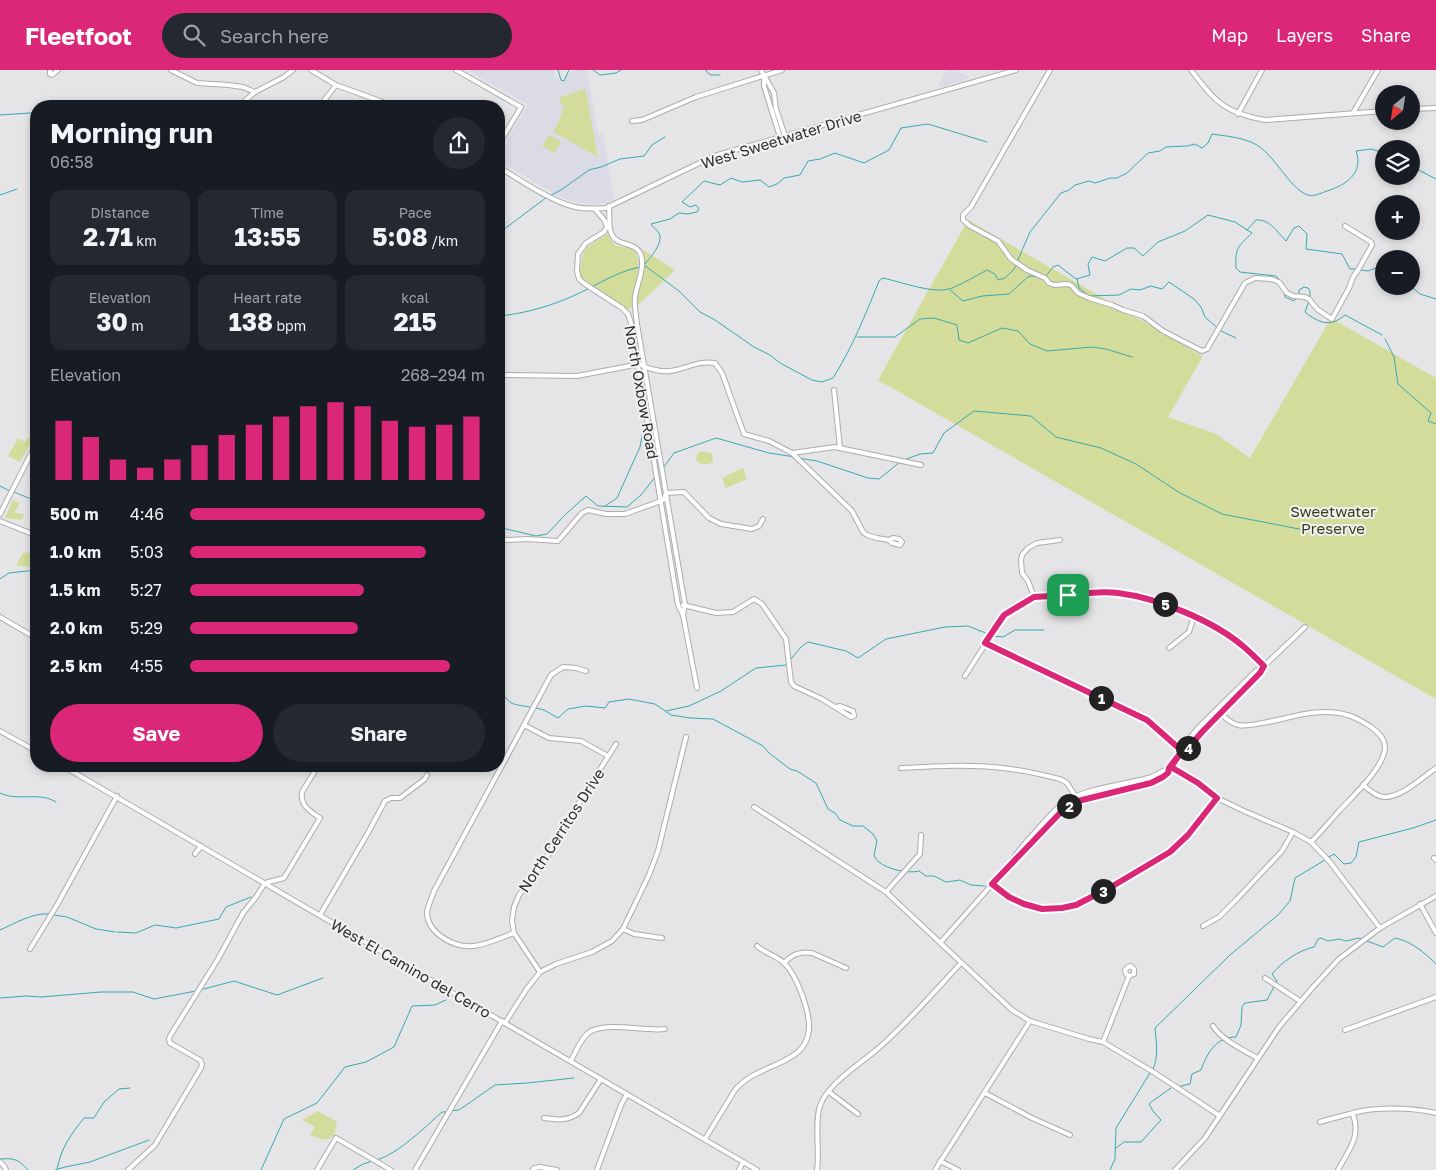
<!DOCTYPE html>
<meta charset="utf-8">
<style>
:root{--surface:#171b24;--page:#242831;--text:#f1f3f6;--muted:#9ea1a6;--accent:#db2777}
body{margin:0;font-family:"Golos Text",sans-serif;background:var(--page);color:var(--text);height:100vh;display:flex;flex-direction:column;font-size:19px;white-space:nowrap}
*{box-sizing:border-box;margin:0}
p{font-size:16px;color:var(--muted)}
.icon{flex:none;width:28px;height:28px;fill:none;stroke:currentColor;stroke-width:2;stroke-linecap:round;stroke-linejoin:round}
.map{position:relative;flex:1;overflow:hidden}
.drawer{position:absolute;left:30px;top:30px;width:475px;height:672px;display:flex;flex-direction:column;background:var(--surface);border-radius:20px;box-shadow:0 2px 8px #0003}
.drawer>*{flex:none}
.needle{width:32px;rotate:210deg}
.tools{position:absolute;left:1375px;top:15px;display:grid;gap:10px}
.tools a{display:grid;place-items:center;width:45px;height:45px;border-radius:50%;background:var(--surface);box-shadow:0 2px 8px #0003;font-size:25px}
.pin{position:absolute;display:grid;place-items:center;width:42px;height:42px;color:#fff;margin:-21px;border-radius:10px;box-shadow:0 2px 8px #0006}
.km{position:absolute;width:25px;height:25px;margin:-12px;border-radius:50%;background:#222;color:#fff;font-size:14px;line-height:25px;text-align:center}
.round{display:grid;place-items:center;flex:none;width:52px;height:52px;border-radius:26px;background:var(--page)}
.summary{display:flex;align-items:center;justify-content:space-between;height:85px;padding:0 20px}
h1{font-size:28px;font-weight:700;line-height:38px}
.stats{display:grid;grid-template-columns:repeat(3,1fr);gap:8px;height:85px;padding:5px 20px}
.stats div{display:grid;align-content:center;border-radius:12px;background:var(--page);text-align:center}
.stats b{font-size:25px;font-weight:700}
.stats small{font-size:14px;font-weight:400}
.stats p{font-size:14px}
.chart{height:140px;padding:10px 20px}
.chart p{display:flex;justify-content:space-between}
.chart svg{width:100%;height:90px;margin-top:5px;stroke:var(--accent);stroke-width:6}
.primary-button{display:flex;gap:10px;margin-top:auto;padding:10px 20px}
.primary-button a{flex:1;height:58px;border-radius:30px;background:var(--accent);color:#fff;font-size:20px;font-weight:700;line-height:58px;text-align:center}
.primary-button a+a{background:var(--page);color:var(--text)}
ul{padding:0 20px;list-style:none;font-size:16px}
li{display:grid;grid-template-columns:80px 60px 1fr;align-items:center;height:38px}
li i{height:12px;border-radius:6px;background:var(--accent)}
header{display:flex;align-items:center;gap:30px;box-sizing:border-box;height:70px;padding:0 25px;background:var(--accent);color:#fff}
header strong{font-size:24px}
nav{display:flex;gap:28px;margin-inline-start:auto;font-size:18px}
.search{width:350px;height:45px;background:var(--page);display:flex;align-items:center;gap:12px;box-sizing:border-box;padding:0 18px;border-radius:28px;color:var(--muted);font-size:19px}
.map>svg:first-child{display:block}
.built{fill:#dadbe4}
.green{fill:#d3dc9b}
.lines{fill:none;stroke-linecap:round;stroke-linejoin:round}
.stream{stroke:#37a9ae;stroke-width:1}
.minor-casing{stroke:#acacae;stroke-width:6}
.minor{stroke:#fff;stroke-width:4}
.route-casing{stroke:#fff;stroke-width:10}
.route{stroke:#db2777;stroke-width:6}
.labels{text-anchor:middle;dominant-baseline:central;stroke-width:4;stroke-linejoin:round;paint-order:stroke}
.street-label{font-size:15px;fill:#2f2f30;stroke:#f2f2f4}
.park-label{font-size:15px;fill:#3b3f15;stroke:#f2f2f4}
</style>
<header>
<strong>Fleetfoot</strong>
<div class="search"><svg class="icon" aria-label="search" viewBox="0 0 24 24"><circle cx="10" cy="10" r="6"/><path d="M15 15l6 6"/></svg>Search here</div>
<nav><a>Map</a><a>Layers</a><a>Share</a></nav>
</header>
<div class="map">
<svg width="1436" height="1100" viewBox="0 0 1436 1100">
<rect width="100%" height="100%" fill="#e5e5e7"/>
<g class="built">
<path d="M467 0H555L554 7 564 12 573 0H587L598 64 603 63 614 131 601 134 581 133 564 129 499 91V87L527 34Z"/>
<path d="M947 0H956L970 8 937 18Z"/>
</g>
<g class="green">
<path d="M584 19 586 21 598 87 553 62 559 51 564 37 559 31 561 27Z"/>
<path d="M549 65 561 71 555 83 542 76Z"/>
<path d="M968 150 1203 286 1168 347 1216 364 1250 388 1331 248 1436 308V629L878 310Z"/>
<path d="M607 164 615 175C619 177 626 177 631 179 647 187 632 223 632 237L628 240 586 213 581 206 580 199 583 184 587 177Z"/>
<path d="M640 178 675 200 638 235C637 214 650 199 640 178Z"/>
<path d="M18 368 25 372 28 368 32 370 20 392 8 386Z"/>
<path d="M700 382H706L711 383 713 388 712 393C705 395 699 395 696 389L697 384Z"/>
<path d="M743 398 747 409 726 418 722 408Z"/>
<path d="M13 430 20 433 14 443 24 444 22 450 5 448Z"/>
<path d="M32 482V484H34V491L32 496 26 497 16 495 23 483Z"/>
<path d="M318 1041 337 1052 334 1067 331 1066 330 1069H321L310 1065 315 1057 302 1050Z"/>
</g>
<g class="lines">
<g class="stream">
<path d="M558 0 561 10 564 11 569 0"/>
<path d="M593 0 600 5 616 3 621 0"/>
<path d="M706 0 707 2 711 5H720"/>
<path d="M0 45 30 43 36 44"/>
<path d="M1411 96 1436 109"/>
<path d="M0 125 17 119"/>
<path d="M551 125 561 120 589 100 601 97 620 89 644 86 652 75 665 67"/>
<path d="M1247 160 1256 150C1270 149 1277 162 1286 171L1294 158 1299 156 1307 164 1306 179 1342 184 1350 199H1357"/>
<path d="M499 163 547 127"/>
<path d="M644 195 679 221 700 242 715 250 754 277 770 285 780 293 812 310 822 312 833 308C853 276 865 246 879 211L883 208C901 212 936 225 952 218 964 213 976 206 987 200L995 204 998 210 1005 208 1014 199 1030 162 1061 123 1069 120 1075 115 1089 111 1095 113 1110 108H1117L1127 103 1148 83 1160 81 1166 77 1187 76 1195 74 1202 78 1208 73 1212 64C1225 66 1240 67 1253 73 1274 82 1289 119 1308 125 1314 127 1321 123 1327 121 1346 115 1364 103 1356 81L1371 79 1384 83"/>
<path d="M644 195C650 188 664 173 659 163 657 160 653 157 651 154L670 149 679 143 688 144 697 142 699 139 696 135 690 137 682 132 704 111 720 115 731 108 742 112 760 110 769 117 777 114 784 108 800 105 808 91 820 89 835 83 864 93 889 80 901 58 928 54 987 72"/>
<path d="M1361 200 1368 201 1378 197 1384 199"/>
<path d="M1046 206 1053 197 1058 195 1076 209 1090 205 1088 194 1092 187 1105 191 1127 178H1134L1143 186 1158 172 1185 161 1208 145 1235 152 1252 163C1238 177 1235 177 1236 198L1240 202 1276 206 1280 210"/>
<path d="M1077 209 1079 218 1089 226 1119 225 1131 219 1140 220 1151 216 1162 219 1169 212 1194 229 1201 237 1205 247 1221 261 1236 268"/>
<path d="M1411 216 1420 224 1436 229"/>
<path d="M950 220 963 231 982 226 1009 224 1029 206 1040 207"/>
<path d="M1284 221 1285 227 1294 231 1299 224V220L1304 217 1308 218 1310 221V227"/>
<path d="M1309 231 1305 242C1319 253 1330 258 1345 245L1382 265"/>
<path d="M499 246C523 244 551 236 573 226 596 216 615 202 640 197"/>
<path d="M857 267H895L920 249 934 248 957 255 959 270 968 273 1002 258 1018 261 1030 274 1047 281 1092 277 1106 279 1132 287"/>
<path d="M1385 269 1394 287 1398 314 1431 343 1428 351 1436 354"/>
<path d="M798 388 817 391 868 408 879 409 900 392"/>
<path d="M904 390 920 384 933 383 944 363 974 341 1031 346 1056 367 1101 378 1136 394 1180 423 1222 444 1299 459 1342 461"/>
<path d="M663 398 674 383 716 368 769 383 795 387"/>
<path d="M0 416 10 421"/>
<path d="M14 422 36 431"/>
<path d="M605 436 617 428 640 377 643 361"/>
<path d="M499 460 502 458 536 466 547 464 566 444 586 426 598 436 627 437 641 425 656 406"/>
<path d="M0 509 9 503 36 500"/>
<path d="M791 589 801 577 808 572 846 581 858 588 886 569 945 557 968 556 993 566 1003 567 1015 560H1044"/>
<path d="M499 618C510 635 510 634 530 637"/>
<path d="M536 638 544 640 558 648 568 639 586 636 605 638 609 632 629 629 655 634 671 645 690 648 713 649 763 676 769 683 790 699 797 701 816 713 828 739 835 743 840 750 853 756H863L873 764 877 771 874 785C875 787 876 790 879 792 887 799 908 804 919 801L926 806H934L946 812 960 810 971 815 985 816"/>
<path d="M666 641 689 636 721 621 756 598 786 595 788 593"/>
<path d="M0 723C18 732 39 721 56 732"/>
<path d="M1329 787 1334 784 1344 794 1351 793 1356 787 1359 772 1413 758 1436 750"/>
<path d="M54 845 67 847 96 859 115 862"/>
<path d="M0 860C14 854 33 842 50 844"/>
<path d="M117 862 136 863 155 855 176 858 219 849 226 837 251 827"/>
<path d="M200 920 234 911 277 925 323 908"/>
<path d="M0 928 26 926 41 927 101 922H133L154 929 196 921"/>
<path d="M1153 999C1159 987 1156 970 1155 958L1230 885 1278 845 1290 831 1295 808 1325 790"/>
<path d="M1181 1016 1190 1014 1192 1004 1201 1000C1207 983 1216 967 1236 967L1241 955 1242 937 1245 933 1267 930 1277 911 1272 904C1282 892 1299 880 1314 877L1318 869 1321 868 1328 871 1339 869 1346 871 1359 868 1383 877 1395 868C1411 871 1425 883 1436 894"/>
<path d="M450 1041 459 1040 495 1015 527 1013 574 1008"/>
<path d="M1116 1078 1124 1072H1141L1161 1050 1153 1041 1149 1034 1154 1030 1171 1018"/>
<path d="M0 1089C15 1088 18 1089 28 1100"/>
<path d="M377 1090C399 1083 424 1058 442 1042H446"/>
<path d="M57 1099C62 1076 70 1066 84 1048H94L104 1032 119 1019 130 1018"/>
<path d="M55 1100 65 1097 90 1092 149 1070"/>
<path d="M261 1100 284 1049 317 1033 345 997 366 992 394 977 412 936 435 935 446 930"/>
<path d="M353 1100 363 1094 373 1091"/>
<path d="M1110 1100 1115 1089 1116 1058 1150 1003"/>
</g>
<defs>
<g id="minor">
<path d="M50 0V4L52 5 58 0"/>
<path d="M171 0 197 13 228 15 243 17 255 22"/>
<path d="M311 0 336 15 380 31 390 36"/>
<path d="M456 0 521 37 499 74"/>
<path d="M761 0 774 23 776 39 785 66"/>
<path d="M1050 0 971 137 963 145V150L970 156 998 171 1011 189 1027 200 1045 208 1049 213 1054 215 1068 214 1072 216 1078 223 1089 228 1112 235 1123 240 1143 246 1163 261 1202 281 1207 279 1245 213 1255 208 1271 209 1279 212 1287 223 1293 226 1305 227 1309 229 1317 239 1332 249 1349 218 1353 207 1358 200 1372 175 1371 172 1345 156"/>
<path d="M1191 0C1215 31 1224 43 1265 50L1384 41"/>
<path d="M764 6V16L780 67"/>
<path d="M239 36 255 22 284 7 293 0"/>
<path d="M320 36 336 15"/>
<path d="M1411 39 1436 38"/>
<path d="M1353 43 1378 0"/>
<path d="M1238 44 1262 0"/>
<path d="M632 51 642 50 696 27 782 0"/>
<path d="M499 97C518 109 554 133 575 137 585 139 595 139 606 138L714 86 1016 0"/>
<path d="M609 136C610 145 608 155 611 163 617 178 635 170 641 185 645 198 637 214 635 227 634 235 636 245 637 254L685 535 683 545"/>
<path d="M595 139 605 151 607 157 604 162 586 173 578 184 577 201 579 209 585 214 622 238 628 244 631 253 678 535 683 545 697 618"/>
<path d="M499 306 507 305 577 306 640 294C645 298 650 299 656 300 677 306 694 289 715 293L722 303 744 364 769 371 792 383 852 441 863 462 867 465 877 468 889 470 893 468 899 469 902 472 900 475 892 473 889 470"/>
<path d="M834 320 840 378"/>
<path d="M792 383 835 377 921 395"/>
<path d="M0 444 36 374"/>
<path d="M0 451 30 463 36 464"/>
<path d="M499 468 506 470 527 469 558 471 582 443 588 440 606 444H625L661 431 664 429 666 423 684 422 709 448 721 454 752 459 759 456 763 449"/>
<path d="M1034 527 1028 511 1022 503 1021 491 1022 485 1028 478 1037 473 1060 470"/>
<path d="M683 535 716 543 733 542 754 529 762 534 786 569 791 612 794 616 822 629 851 647 854 646 853 641 840 636 836 637"/>
<path d="M0 547 36 568"/>
<path d="M985 573 1147 650 1182 681"/>
<path d="M1169 578 1189 562 1194 546"/>
<path d="M965 606 1004 545 1034 527 1102 522 1118 523 1142 528 1164 534 1194 546 1227 565 1244 577 1264 596"/>
<path d="M1216 640C1222 645 1231 654 1238 655 1247 657 1260 653 1268 652 1293 647 1322 637 1347 645 1356 647 1363 652 1371 657 1378 662 1385 668 1385 677 1385 697 1352 727 1339 741 1330 751 1321 762 1311 772"/>
<path d="M524 655 549 668 581 671 608 686"/>
<path d="M0 661 36 681"/>
<path d="M1184 679 1188 678 1202 662 1260 603 1262 598"/>
<path d="M63 696 757 1100"/>
<path d="M1171 697 1198 713 1217 728 1244 741 1293 762 1311 772 1330 792 1380 858"/>
<path d="M901 698C937 696 974 694 1010 699 1027 701 1043 705 1060 709L1067 713 1076 727"/>
<path d="M1363 715C1369 720 1377 727 1384 727 1401 728 1423 707 1436 698"/>
<path d="M754 737 886 822 1012 940 1030 951 1089 969 1103 972 1155 1003 1220 1046"/>
<path d="M195 784 201 776"/>
<path d="M1434 788 1436 790"/>
<path d="M1012 791C1018 780 1028 770 1036 761 1045 751 1053 741 1063 733 1085 718 1123 715 1148 708 1156 706 1162 701 1169 698"/>
<path d="M992 814 1009 827 1024 834 1042 839 1063 838 1076 835 1111 817 1170 782 1188 765 1217 728"/>
<path d="M886 822 920 784 921 765"/>
<path d="M1420 834 1436 863"/>
<path d="M320 845 369 761 385 731 391 728H400L425 709 427 705"/>
<path d="M1203 856 1219 847 1237 829 1282 781 1293 762"/>
<path d="M623 859 634 864 662 868"/>
<path d="M514 863C502 867 486 875 473 876 455 878 428 864 427 843 427 837 432 828 434 821L551 605 563 597 576 598 586 601"/>
<path d="M940 873 1011 793 1019 788 1062 741 1077 731 1151 713 1163 707 1168 703 1169 698 1184 679V675L1198 658 1257 600 1262 598 1305 557"/>
<path d="M30 879 57 835 117 726"/>
<path d="M784 893C793 884 800 881 812 883L846 898"/>
<path d="M540 902 514 863 512 851 514 837 519 825 543 794 570 747 616 674"/>
<path d="M1265 908 1300 931"/>
<path d="M505 953 526 920 540 902 556 894 592 882 612 871 623 859 649 805 658 781 686 667"/>
<path d="M1213 956C1223 971 1242 979 1257 988"/>
<path d="M1345 960 1436 927"/>
<path d="M1103 972 1129 906 1134 904V899L1131 896 1128 897 1125 900 1126 904 1129 906"/>
<path d="M571 991C575 982 580 971 587 964 601 950 645 962 665 959"/>
<path d="M829 1022 858 1044"/>
<path d="M985 1023 1032 1048 1070 1065"/>
<path d="M544 1048C557 1050 568 1051 579 1043L601 1009"/>
<path d="M1320 1052C1334 1048 1348 1044 1362 1041 1382 1037 1416 1038 1436 1043"/>
<path d="M705 1069 735 1020C751 1001 775 998 794 985 803 979 808 970 809 959 810 942 797 904 783 892 776 886 765 883 757 876"/>
<path d="M940 1091 958 1100"/>
<path d="M0 1092 4 1096 6 1100"/>
<path d="M128 1100 155 1075 201 998 202 994 200 990 170 973 169 969 170 966 218 889 243 843 256 827 265 813 284 808 320 748C310 741 300 736 302 722L318 696"/>
<path d="M317 1100 336 1068 391 1100"/>
<path d="M415 1100 502 951"/>
<path d="M533 1100 534 1098 540 1097 557 1100"/>
<path d="M597 1100 621 1035 627 1024"/>
<path d="M739 1100 743 1092"/>
<path d="M817 1100C820 1081 814 1053 820 1036 827 1013 864 992 882 975 910 950 935 921 961 893"/>
<path d="M935 1100 1030 951"/>
<path d="M1175 1100 1205 1068 1279 957 1314 916 1339 889 1364 870 1380 858 1436 826"/>
<path d="M1338 1100C1349 1079 1361 1068 1353 1044"/>
</g>
</defs>
<use href="#minor" class="minor-casing"/>
<use href="#minor" class="minor"/>
</g>
<g class="lines">
<defs>
<path id="route" d="M1068 525 1034 527 1004 545 985 573 1147 650 1182 681 1169 698 1168 703 1163 707 1151 713 1078 731 1062 741 992 814 1009 827 1024 834 1042 839 1062 838 1076 835 1111 817 1170 782 1188 765 1217 728 1198 713 1171 697 1182 681 1188 678 1202 662 1260 603 1264 596C1258 590 1251 583 1244 577 1214 551 1158 528 1118 523 1102 521 1085 523 1068 525"/>
</defs>
<use href="#route" class="route-casing"/>
<use href="#route" class="route"/>
</g>
<g class="labels">
<g class="street-label">
<text transform="translate(781 69) rotate(-17)">West Sweetwater Drive</text>
<text transform="translate(642 322) rotate(80)">North Oxbow Road</text>
<text transform="translate(561 760) rotate(-57)">North Cerritos Drive</text>
<text transform="translate(411 898) rotate(30)">West El Camino del Cerro</text>
</g>
<g class="park-label">
<text x="1333" y="441">Sweetwater<tspan x="1333" dy="17">Preserve</tspan></text>
</g>
</g>
</svg>
<div class="tools">
<a><svg class="needle" viewBox="-14 -14 28 28"><path d="M0-13l5 13h-10z" fill="#e53935"/><path d="M0 13l5-13h-10z" fill="#9ea1a6"/></svg></a>
<a><svg class="icon" aria-label="layers" viewBox="0 0 24 24"><path d="M12 4l9 5-9 5-9-5zM3 14l9 5 9-5"/></svg></a>
<a>+</a>
<a>−</a>
</div>
<div class="pin" style="left:1068px;top:525px;background:#1e9e55"><svg class="icon" aria-label="arrive" viewBox="0 0 24 24"><path d="M6 21V4h12l-3 4 3 4H6"/></svg></div>
<b class="km" style="left:1101px;top:628px">1</b>
<b class="km" style="left:1069px;top:736px">2</b>
<b class="km" style="left:1103px;top:821px">3</b>
<b class="km" style="left:1188px;top:678px">4</b>
<b class="km" style="left:1165px;top:534px">5</b>
<section class="drawer">
<div class="summary"><div><h1>Morning run</h1><p>06:58</p></div><a class="round"><svg class="icon" aria-label="share" viewBox="0 0 24 24"><path d="M12 15V3M7 8l5-5 5 5M5 13v7h14v-7"/></svg></a></div>
<div class="stats">
<div><p>Distance</p><b>2.71<small> km</small></b></div>
<div><p>Time</p><b>13:55</b></div>
<div><p>Pace</p><b>5:08<small> /km</small></b></div>
</div>
<div class="stats">
<div><p>Elevation</p><b>30<small> m</small></b></div>
<div><p>Heart rate</p><b>138<small> bpm</small></b></div>
<div><p>kcal</p><b>215</b></div>
</div>
<div class="chart"><p><span>Elevation</span>268–294 m</p>
<svg viewBox="0 0 160 44" preserveAspectRatio="none"><path d="M5 44V15M15 44V23M25 44V34M35 44V38M45 44V34M55 44V27M65 44V22M75 44V17M85 44V13M95 44V8M105 44V6M115 44V8M125 44V15M135 44V18M145 44V17M155 44V13"/></svg>
</div>
<ul>
<li><b>500 m</b>4:46<i style="width:100%"></i></li>
<li><b>1.0 km</b>5:03<i style="width:80%"></i></li>
<li><b>1.5 km</b>5:27<i style="width:59%"></i></li>
<li><b>2.0 km</b>5:29<i style="width:57%"></i></li>
<li><b>2.5 km</b>4:55<i style="width:88%"></i></li>
</ul>
<div class="primary-button"><a>Save</a><a>Share</a></div>
</section>
</div>
